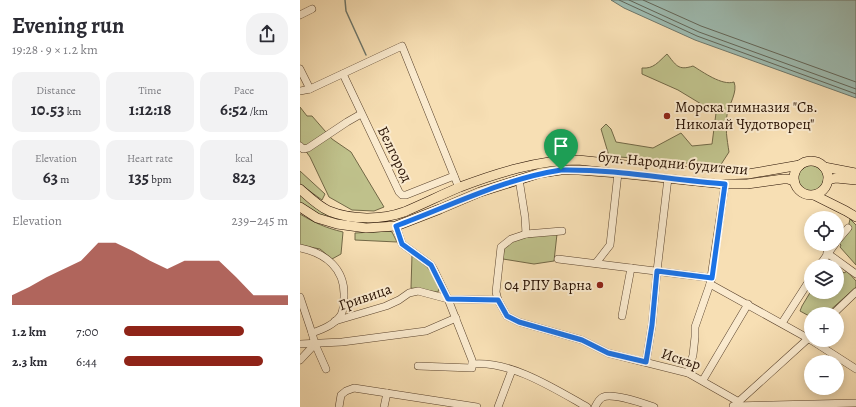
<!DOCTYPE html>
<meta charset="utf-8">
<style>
:root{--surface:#fff;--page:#f2f2f3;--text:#2b2b33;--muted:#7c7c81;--accent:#8f2418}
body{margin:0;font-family:Alegreya,serif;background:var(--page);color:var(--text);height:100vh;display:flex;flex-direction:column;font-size:15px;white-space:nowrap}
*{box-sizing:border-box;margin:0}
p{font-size:13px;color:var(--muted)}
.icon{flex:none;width:22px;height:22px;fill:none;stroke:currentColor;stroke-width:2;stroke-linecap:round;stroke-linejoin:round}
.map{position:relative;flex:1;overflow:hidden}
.drawer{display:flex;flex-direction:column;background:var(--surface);width:300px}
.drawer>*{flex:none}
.buttons{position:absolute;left:504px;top:211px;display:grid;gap:8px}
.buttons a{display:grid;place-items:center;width:40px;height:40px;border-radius:50%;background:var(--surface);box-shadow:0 2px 10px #0003;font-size:20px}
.pin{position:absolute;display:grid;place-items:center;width:34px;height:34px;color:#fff;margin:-41px -17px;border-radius:50% 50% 50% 0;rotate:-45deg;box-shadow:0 0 4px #0007}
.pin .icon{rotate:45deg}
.round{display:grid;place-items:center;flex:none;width:42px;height:42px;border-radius:16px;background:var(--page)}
.headline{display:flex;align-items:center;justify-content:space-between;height:68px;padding:0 12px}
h1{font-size:22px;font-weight:700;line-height:30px}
.figures{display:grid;grid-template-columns:repeat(3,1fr);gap:6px;height:68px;padding:4px 12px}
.figures div{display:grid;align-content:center;border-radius:10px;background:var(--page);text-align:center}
.figures b{font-size:17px;font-weight:700}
.figures small{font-size:11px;font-weight:400}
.figures p{font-size:11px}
.chart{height:112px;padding:8px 12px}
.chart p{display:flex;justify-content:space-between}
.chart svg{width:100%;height:72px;margin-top:4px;fill:var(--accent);opacity:.7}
ul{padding:0 12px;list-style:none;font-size:13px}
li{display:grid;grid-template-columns:64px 48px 1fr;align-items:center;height:30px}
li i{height:10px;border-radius:5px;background:var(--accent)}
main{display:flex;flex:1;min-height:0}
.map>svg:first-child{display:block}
.green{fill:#bfc18b;stroke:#726846}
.water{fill:#9ebcb2;stroke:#6e776b}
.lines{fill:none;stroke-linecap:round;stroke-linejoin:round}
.shore{stroke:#626659;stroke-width:1}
.stream{stroke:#6e776b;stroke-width:1.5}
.minor-casing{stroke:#5a432d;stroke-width:8}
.major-casing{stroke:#260f00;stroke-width:10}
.minor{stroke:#faeace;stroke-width:7}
.major{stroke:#f7dfb4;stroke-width:9}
.route-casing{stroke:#fff;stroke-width:8}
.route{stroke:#1a73e8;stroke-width:5}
.poi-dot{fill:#8f2418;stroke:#faeace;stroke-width:1.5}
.labels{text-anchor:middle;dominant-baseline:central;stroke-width:4;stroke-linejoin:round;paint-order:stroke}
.poi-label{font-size:15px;fill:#260f00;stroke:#faeace;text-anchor:start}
.street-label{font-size:15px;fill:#260f00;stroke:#faeace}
</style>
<main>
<section class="drawer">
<div class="headline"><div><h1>Evening run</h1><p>19:28 · 9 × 1.2 km</p></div><a class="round"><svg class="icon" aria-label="share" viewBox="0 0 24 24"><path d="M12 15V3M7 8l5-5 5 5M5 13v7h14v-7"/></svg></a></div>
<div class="figures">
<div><p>Distance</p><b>10.53<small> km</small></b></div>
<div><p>Time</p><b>1:12:18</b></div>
<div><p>Pace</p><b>6:52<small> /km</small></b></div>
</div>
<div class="figures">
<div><p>Elevation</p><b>63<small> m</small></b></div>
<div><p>Heart rate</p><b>135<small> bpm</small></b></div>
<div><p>kcal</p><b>823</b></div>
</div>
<div class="chart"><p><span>Elevation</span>239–245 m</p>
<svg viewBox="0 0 160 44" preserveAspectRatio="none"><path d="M0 44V38L10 33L20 27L30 22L40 17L50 6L60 6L70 11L80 17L90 22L100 17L110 17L120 17L130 27L140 38L150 38L160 38V44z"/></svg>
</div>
<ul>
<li><b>1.2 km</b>7:00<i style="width:73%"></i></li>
<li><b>2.3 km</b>6:44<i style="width:85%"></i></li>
</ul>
</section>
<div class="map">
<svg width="556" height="407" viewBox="0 0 556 407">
<rect width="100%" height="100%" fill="#f7dfb4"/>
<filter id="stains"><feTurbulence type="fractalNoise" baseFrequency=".005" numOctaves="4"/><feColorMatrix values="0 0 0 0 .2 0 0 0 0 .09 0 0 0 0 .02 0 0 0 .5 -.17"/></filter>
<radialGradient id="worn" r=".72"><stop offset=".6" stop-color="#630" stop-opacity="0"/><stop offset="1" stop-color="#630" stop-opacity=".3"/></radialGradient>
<g class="green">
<path d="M367 54C376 65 378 71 393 66 403 72 422 86 434 82 438 92 429 104 427 115 425 128 427 139 429 152L420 166 309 156 301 129 306 124 311 129 316 142 353 148 381 133 392 146 412 144 416 113 378 90 342 74V68C354 69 358 62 367 54Z"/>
<path d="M0 107 7 116H12L32 139 51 152 84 207 74 211 52 210 29 197 10 157 0 143Z"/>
<circle cx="511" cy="178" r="13"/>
<path d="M0 171 25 194 22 200 0 184Z"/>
<path d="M0 193 19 210 86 219 88 221C66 225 39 225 19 215 12 212 6 207 0 203Z"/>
<path d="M0 214C15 223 26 228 43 232L41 254 32 259 20 249 0 245Z"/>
<path d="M550 219 556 225V265L540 247 541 245 537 241 548 228Z"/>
<path d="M89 231 92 232 97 242 55 240V233Z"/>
<path d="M257 234 254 261 234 264 203 259 204 247 218 238Z"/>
<path d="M112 255C129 267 131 270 139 288L138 292 111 288Z"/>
<path d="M531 259 544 273 547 271 556 281V287L526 314H511V317L500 311 502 306 511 291V292H537V266H527Z"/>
</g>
<path class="water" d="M311 0H556V98L395 40 324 8Z"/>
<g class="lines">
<g class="shore">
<path d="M319 0 397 36 556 94"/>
<path d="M329 0 399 32 556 89"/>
<path d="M343 0 401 26 556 82"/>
</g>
<path class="stream" d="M45 0 46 11 66 55"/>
<defs>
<g id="minor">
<path d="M0 15 12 9"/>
<path d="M0 69 10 89"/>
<path d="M43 74 99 192 102 195H106L154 176"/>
<path d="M0 91 10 89 102 46 159 188"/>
<path d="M0 146 3 149 8 148 47 122 61 114"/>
<path d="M219 179 225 217 226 234"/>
<path d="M96 226 102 244 131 265 134 270 148 299 172 360V368L118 366"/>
<path d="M537 241 548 228"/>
<path d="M0 248C26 253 45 269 44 296 44 302 44 309 41 315 34 325 23 329 12 333"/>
<path d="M527 253 556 274"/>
<path d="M258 259 412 278"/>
<path d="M296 263 310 245 318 173"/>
<path d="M519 266 535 244"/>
<path d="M410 284 511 340"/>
<path d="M0 297 12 333 15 344 26 369"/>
<path d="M198 300 207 316 219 322 282 340 308 353 388 373 439 402"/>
<path d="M533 314 556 292"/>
<path d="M322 316 331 268"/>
<path d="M35 321 86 306 99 300 109 293 118 291 148 299 198 300 196 292 201 247 211 239 226 234 262 231"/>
<path d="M482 323 511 278"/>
<path d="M511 340 556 369"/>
<path d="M0 344 42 342 126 331 156 318"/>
<path d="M0 360 15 344"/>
<path d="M346 362 352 325 357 271 368 178"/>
<path d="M172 364C210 360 255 389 287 407"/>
<path d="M388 373 393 355 395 337V327L410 284 425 184"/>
<path d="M403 380 448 304"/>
<path d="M436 404 511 336"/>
<path d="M433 406 556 403"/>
<path d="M39 407 41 395 46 391 54 388 177 407"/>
<path d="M84 407 87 393"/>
<path d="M198 407 212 370"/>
<path d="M295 407C297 403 299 399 303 397 314 393 342 403 354 407"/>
</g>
<g id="major">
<circle cx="511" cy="178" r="17"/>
<path d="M524 167 556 173"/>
<path d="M528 180 536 178 556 180"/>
<path d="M0 189C9 197 18 206 29 211 51 220 82 220 104 212 123 204 141 195 160 187 197 173 238 160 278 160L421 175 448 174 500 165"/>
<path d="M514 195 546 211 556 217"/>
<path d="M0 207 17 218 37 224 66 228 96 226 140 209 180 192 240 173 261 170H279L318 173 425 184H447L483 179H488L494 181"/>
</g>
</defs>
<use href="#minor" class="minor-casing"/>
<use href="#major" class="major-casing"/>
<use href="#minor" class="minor"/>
<use href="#major" class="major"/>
</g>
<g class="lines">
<defs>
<path id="route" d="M261 170C316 169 371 180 425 184L412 278 357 271 352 325 346 362 308 353 282 340 219 322 207 316 198 300 148 299 131 265 102 244 96 226C150 206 203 179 261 170Z"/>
</defs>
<use href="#route" class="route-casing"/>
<use href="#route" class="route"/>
</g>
<g class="poi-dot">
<circle cx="367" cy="116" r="4"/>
<circle cx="300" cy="285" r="4"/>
</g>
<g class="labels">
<g class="poi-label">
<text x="375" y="107">Морска гимназия "Св.<tspan x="375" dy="17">Николай Чудотворец"</tspan></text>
<text x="292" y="285" text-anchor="end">04 РПУ Варна</text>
</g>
<g class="street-label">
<text transform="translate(95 154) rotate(64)">Белгород</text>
<text transform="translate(373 163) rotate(5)">бул. Народни будители</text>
<text transform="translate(65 297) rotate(-19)">Гривица</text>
<text transform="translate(381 359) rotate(18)">Искър</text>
</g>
</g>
<rect width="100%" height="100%" filter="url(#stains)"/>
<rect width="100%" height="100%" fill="url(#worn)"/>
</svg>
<div class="buttons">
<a><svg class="icon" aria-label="locate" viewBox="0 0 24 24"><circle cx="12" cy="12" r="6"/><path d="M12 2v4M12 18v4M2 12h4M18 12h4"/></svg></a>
<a><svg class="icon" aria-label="layers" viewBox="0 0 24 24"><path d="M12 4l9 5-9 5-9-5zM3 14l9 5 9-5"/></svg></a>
<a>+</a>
<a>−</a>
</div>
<div class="pin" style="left:261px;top:170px;background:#1e9e55"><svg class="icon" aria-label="arrive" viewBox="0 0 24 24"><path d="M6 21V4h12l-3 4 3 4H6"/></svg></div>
</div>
</main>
